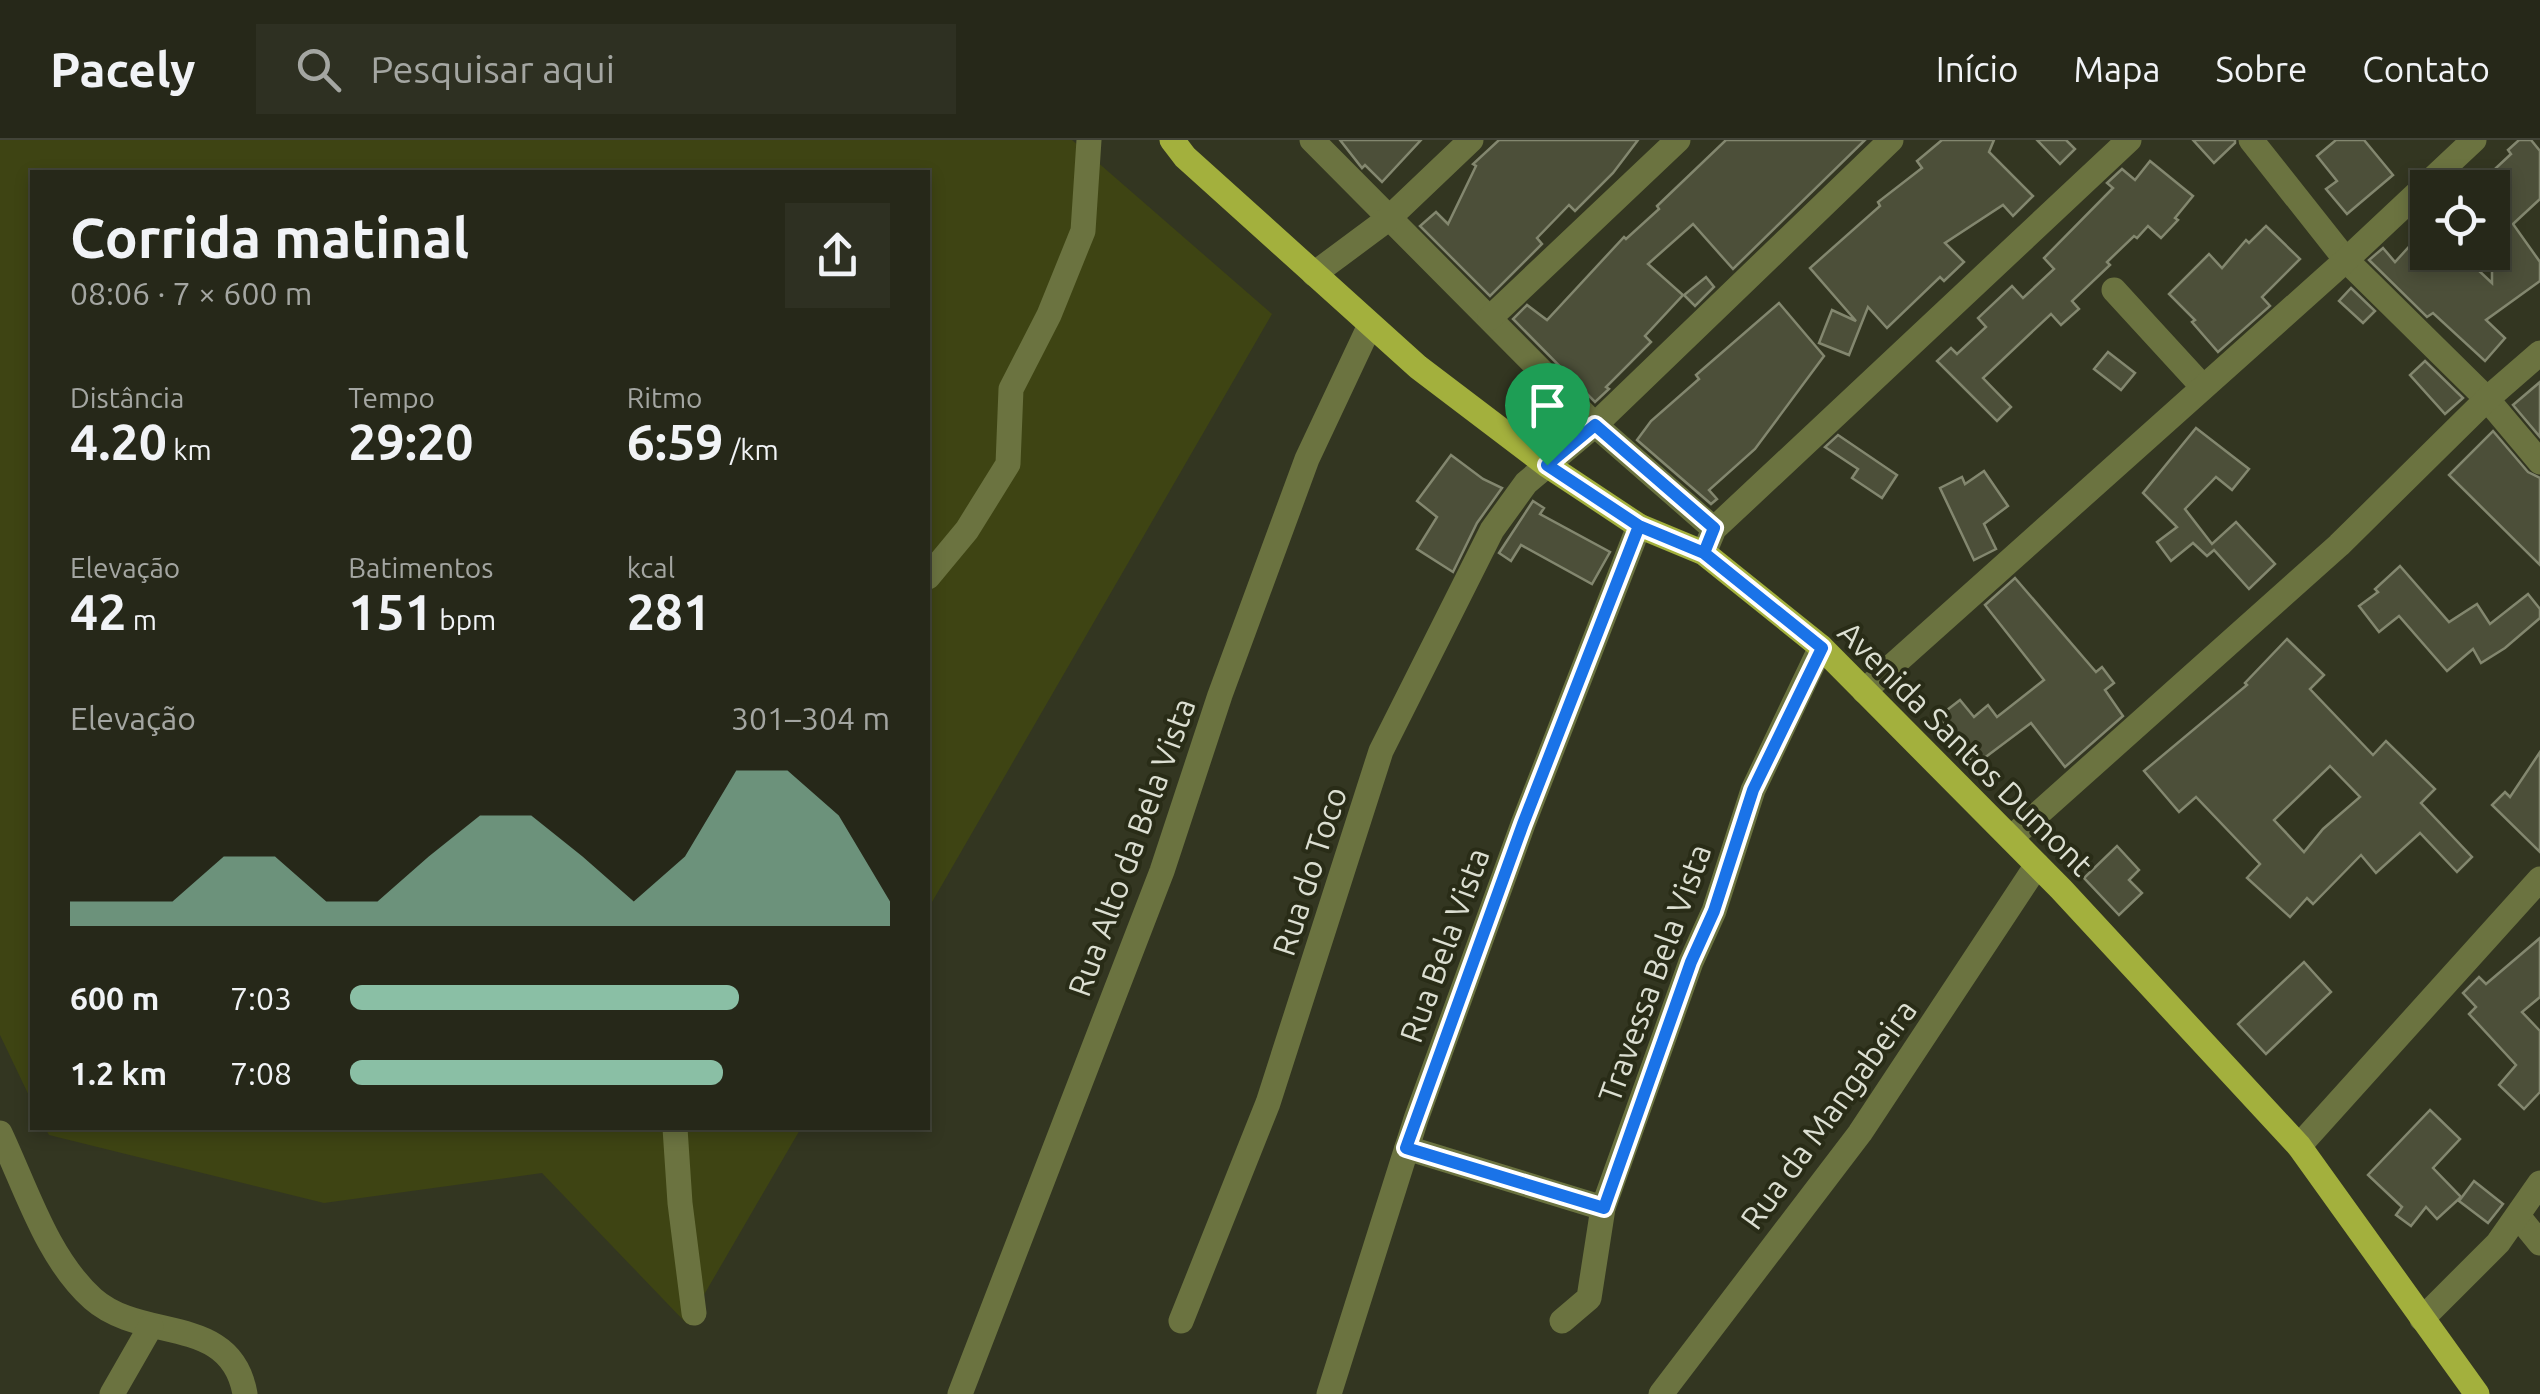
<!DOCTYPE html>
<html lang="pt">
<meta charset="utf-8">
<style>
:root{--surface:#262819;--page:#2e3022;--text:#f1f3f6;--muted:#a4a6a2;--line:#424438;--accent:#8abfa5}
body{margin:0;font-family:Ubuntu,sans-serif;background:var(--page);color:var(--text);height:100vh;display:flex;flex-direction:column;font-size:38px;white-space:nowrap}
*{box-sizing:border-box;margin:0}
p{font-size:32px;color:var(--muted)}
.icon{flex:none;width:55px;height:55px;fill:none;stroke:currentColor;stroke-width:2;stroke-linecap:round;stroke-linejoin:round}
.map{position:relative;flex:1;overflow:hidden}
.details{position:absolute;left:30px;top:30px;width:900px;height:960px;display:flex;flex-direction:column;background:var(--surface);border-radius:0px;box-shadow:0 5px 15px #0003,0 0 0 2px var(--line)}
.details>*{flex:none}
.fabs{position:absolute;left:2410px;top:30px;display:grid;gap:20px}
.fabs a{display:grid;place-items:center;width:100px;height:100px;border-radius:0px;background:var(--surface);box-shadow:0 5px 15px #0003,0 0 0 2px var(--line);font-size:50px}
.pin{position:absolute;display:grid;place-items:center;width:85px;height:85px;color:#fff;margin:-102px -42px;border-radius:50% 50% 50% 0;rotate:-45deg;box-shadow:0 0 10px #0007}
.pin .icon{rotate:45deg}
.round{display:grid;place-items:center;flex:none;width:105px;height:105px;border-radius:0px;background:var(--page)}
.overview{display:flex;align-items:center;justify-content:space-between;height:170px;padding:0 40px}
h1{font-size:55px;font-weight:600;line-height:75px}
.figures{display:grid;grid-template-columns:repeat(3,1fr);gap:15px;height:170px;padding:10px 40px}
.figures div{display:grid;align-content:center}
.figures b{font-size:50px;font-weight:600}
.figures small{font-size:28px;font-weight:400}
.figures p{font-size:28px}
.chart{height:280px;padding:20px 40px}
.chart p{display:flex;justify-content:space-between}
.chart svg{width:100%;height:180px;margin-top:10px;fill:var(--accent);opacity:.7}
ul{padding:0 40px;list-style:none;font-size:32px}
li{display:grid;grid-template-columns:160px 120px 1fr;align-items:center;height:75px}
li i{height:25px;border-radius:12px;background:var(--accent)}
header{display:flex;align-items:center;gap:60px;box-sizing:border-box;height:140px;padding:0 50px;background:var(--surface);border-bottom:2px solid var(--line)}
header strong{font-size:48px}
nav{display:flex;gap:55px;margin-inline-start:auto;font-size:35px}
.search{width:700px;height:90px;background:var(--page);display:flex;align-items:center;gap:25px;box-sizing:border-box;padding:0 35px;border-radius:0px;color:var(--muted);font-size:38px}
.map>svg:first-child{display:block}
.green{fill:#3e4413}
.building{fill:#4c4f39;stroke:#83876f;stroke-width:2.5;fill-rule:evenodd}
.lines{fill:none;stroke-linecap:round;stroke-linejoin:round}
.minor{stroke:#6b7340;stroke-width:25}
.major{stroke:#a3b03d;stroke-width:25}
.route-casing{stroke:#fff;stroke-width:20}
.route{stroke:#1a73e8;stroke-width:12}
.labels{text-anchor:middle;dominant-baseline:central;stroke-width:8;stroke-linejoin:round;paint-order:stroke}
.street-label{font-size:32px;fill:#dcdfd2;stroke:#292c17}
</style>
<header>
<strong>Pacely</strong>
<div class="search"><svg class="icon" aria-label="search" viewBox="0 0 24 24"><circle cx="10" cy="10" r="6"/><path d="M15 15l6 6"/></svg>Pesquisar aqui</div>
<nav><a>Início</a><a>Mapa</a><a>Sobre</a><a>Contato</a></nav>
</header>
<div class="map">
<svg width="2540" height="1254" viewBox="0 0 2540 1254">
<rect width="100%" height="100%" fill="#333621"/>
<g class="green">
<path d="M0 0H1072L1272 174 928 769V32H32V962L0 895Z"/>
<path d="M45 988H801L687 1184 542 1033 324 1063 49 995Z"/>
</g>
<g class="building">
<path d="M1340 0H1421L1382 42 1365 25 1362 28Z"/>
<path d="M1499 0H1638L1613 33 1575 71 1569 65 1537 98 1542 104 1490 156 1420 86 1436 72 1448 84 1476 26 1473 24Z"/>
<path d="M1726 0H1865L1733 129 1693 84 1648 124 1683 155 1645 196 1651 202 1606 247 1609 249 1595 262 1513 179 1527 165 1547 180 1624 97 1626 99 1659 69 1657 66Z"/>
<path d="M1942 0H1994L1989 12 2033 56 2013 76 2003 65 1945 103 1964 122 1944 141 1940 137 1887 188 1868 167 1849 215 1819 203 1832 170 1856 181 1810 128 1880 66 1878 62 1922 28 1917 21Z"/>
<path d="M2037 0H2066L2075 9 2060 24Z"/>
<path d="M2193 0H2235V3L2214 23Z"/>
<path d="M2336 0H2364L2393 35 2347 74 2326 49 2337 41 2317 16Z"/>
<path d="M2519 0H2531L2540 11V59L2513 84 2540 122V141L2486 180 2505 198 2485 221 2433 173 2427 177 2369 120 2383 108 2395 122 2428 86V112H2459L2492 143V48L2482 41 2511 14 2508 10Z"/>
<path d="M2150 21 2193 56 2175 78 2178 80 2161 98 2148 86 2137 98 2134 96 2107 122 2110 125 2072 161 2079 169 2061 185 2051 174 1983 238 2011 267 1997 281 1937 221 1951 208 1957 214 1986 187 1978 178 2012 146 2023 158 2054 129 2044 118 2113 48 2107 43 2122 29 2135 40Z"/>
<path d="M2266 86 2300 119 2262 157 2270 166 2218 212 2192 182 2195 180 2169 154 2209 114 2222 128 2246 100 2249 103Z"/>
<path d="M1706 137 1714 147 1695 166 1684 155Z"/>
<path d="M2351 148 2375 171 2363 183 2339 161Z"/>
<path d="M1779 163 1824 216 1755 309 1709 350 1717 359 1711 364 1637 300 1651 281 1699 239 1696 235Z"/>
<path d="M2108 212 2135 233 2121 250 2094 229Z"/>
<path d="M2425 221 2463 258 2445 274 2410 235Z"/>
<path d="M2540 242V297L2513 265Z"/>
<path d="M2196 288 2249 329 2232 350 2216 337 2185 369 2212 404 2236 382 2275 424 2249 449 2214 410 2207 416 2193 403 2171 421 2157 402 2177 387 2143 353Z"/>
<path d="M2493 291 2528 332 2540 338V425L2449 335Z"/>
<path d="M1838 295 1897 335 1882 358 1852 338 1858 329 1825 307Z"/>
<path d="M1451 315 1483 339 1502 348 1477 383 1453 432 1417 409 1437 377 1417 361Z"/>
<path d="M1984 331 2008 366 1984 384 1996 409 1974 420 1940 348 1962 337 1965 344Z"/>
<path d="M1533 361 1544 368 1540 374 1610 412 1592 444 1521 405 1511 421 1499 413Z"/>
<path d="M2400 426 2449 482 2477 464 2490 484 2528 454 2540 469V478L2505 508 2481 523 2473 509 2447 531 2399 476 2379 492 2359 466 2378 452 2375 449Z"/>
<path d="M2015 438 2096 532 2102 527 2114 543 2105 550 2123 576 2065 627 2031 583 1975 625 1938 577 1960 560 1974 577 1988 565 1997 577 2044 540 1985 465Z"/>
<path d="M2287 499 2324 535 2310 549 2373 615 2386 601 2435 649 2421 663 2472 717 2457 732 2420 693 2376 733 2361 715 2313 764 2307 758 2290 777 2247 738 2260 724 2196 657 2179 672 2144 631 2247 545 2245 543ZM2330 626 2360 657 2323 689 2304 712 2274 680Z"/>
<path d="M2540 612V712L2492 665 2505 652 2510 657Z"/>
<path d="M2117 706 2139 730 2129 740 2142 753 2119 775 2084 738Z"/>
<path d="M2540 798V857L2522 872 2540 891V952L2524 969 2499 945 2516 925 2469 874 2476 867 2463 853 2479 837 2486 844Z"/>
<path d="M2304 822 2331 852 2266 914 2238 884Z"/>
<path d="M2430 970 2460 999 2433 1028 2461 1057 2437 1079 2426 1067 2411 1086 2396 1075 2402 1067 2368 1035Z"/>
<path d="M2474 1041 2503 1064 2488 1083 2459 1061Z"/>
</g>
<g class="lines">
<g class="minor">
<path d="M1312 0 1595 285 1714 389"/>
<path d="M2251 0 2346 120 2487 259 2540 322"/>
<path d="M1314 134 1388 79 1471 0"/>
<path d="M2114 150 2203 247"/>
<path d="M1490 178 1678 0"/>
<path d="M1704 413 1714 389 2129 0"/>
<path d="M928 437 967 390 1008 324 1011 249 1049 175 1083 91 1089 0"/>
<path d="M1864 551 2346 120 2474 0"/>
<path d="M2011 698 2339 405 2487 259 2540 213"/>
<path d="M675 988 680 1063 694 1173"/>
<path d="M0 993C26 1048 47 1118 93 1159 143 1203 231 1173 245 1254"/>
<path d="M2299 1006 2540 739"/>
<path d="M1407 1008 1603 1068"/>
<path d="M2518 1076 2540 1103"/>
<path d="M2422 1179 2498 1103 2540 1043"/>
<path d="M1181 1181 1268 963 1381 611 1492 390 1526 343 1595 285 1891 0"/>
<path d="M1562 1181 1589 1158 1603 1068 1691 822 1714 771 1753 650 1821 507"/>
<path d="M112 1254 151 1186"/>
<path d="M960 1254 1162 731 1220 555 1307 319 1370 185"/>
<path d="M1329 1254 1416 979 1523 684 1639 386"/>
<path d="M1661 1254 1860 993 2037 725"/>
</g>
<path class="major" d="M1172 0 1185 17 1418 227 1547 325 1639 386 1704 413 1821 507 2061 749 2299 1006 2477 1254"/>
</g>
<g class="lines">
<defs>
<path id="route" d="M1547 325 1639 386 1704 413 1822 508 1753 650 1714 771 1691 822 1604 1068 1406 1008 1523 684 1639 386 1704 413 1714 388 1595 285 1547 325"/>
</defs>
<use href="#route" class="route-casing"/>
<use href="#route" class="route"/>
</g>
<g class="labels">
<g class="street-label">
<text transform="translate(1966 608) rotate(45)">Avenida Santos Dumont</text>
<text transform="translate(1131 707) rotate(-70)">Rua Alto da Bela Vista</text>
<text transform="translate(1309 731) rotate(-72)">Rua do Toco</text>
<text transform="translate(1444 805) rotate(-70)">Rua Bela Vista</text>
<text transform="translate(1654 833) rotate(-70)">Travessa Bela Vista</text>
<text transform="translate(1828 974) rotate(-54)">Rua da Mangabeira</text>
</g>
</g>
</svg>
<div class="fabs">
<a><svg class="icon" aria-label="locate" viewBox="0 0 24 24"><circle cx="12" cy="12" r="6"/><path d="M12 2v4M12 18v4M2 12h4M18 12h4"/></svg></a>
</div>
<div class="pin" style="left:1547px;top:325px;background:#1e9e55"><svg class="icon" aria-label="arrive" viewBox="0 0 24 24"><path d="M6 21V4h12l-3 4 3 4H6"/></svg></div>
<section class="details">
<div class="overview"><div><h1>Corrida matinal</h1><p>08:06 · 7 × 600 m</p></div><a class="round"><svg class="icon" aria-label="share" viewBox="0 0 24 24"><path d="M12 15V3M7 8l5-5 5 5M5 13v7h14v-7"/></svg></a></div>
<div class="figures">
<div><p>Distância</p><b>4.20<small> km</small></b></div>
<div><p>Tempo</p><b>29:20</b></div>
<div><p>Ritmo</p><b>6:59<small> /km</small></b></div>
</div>
<div class="figures">
<div><p>Elevação</p><b>42<small> m</small></b></div>
<div><p>Batimentos</p><b>151<small> bpm</small></b></div>
<div><p>kcal</p><b>281</b></div>
</div>
<div class="chart"><p><span>Elevação</span>301–304 m</p>
<svg viewBox="0 0 160 44" preserveAspectRatio="none"><path d="M0 44V38L10 38L20 38L30 27L40 27L50 38L60 38L70 27L80 17L90 17L100 27L110 38L120 27L130 6L140 6L150 17L160 38V44z"/></svg>
</div>
<ul>
<li><b>600 m</b>7:03<i style="width:72%"></i></li>
<li><b>1.2 km</b>7:08<i style="width:69%"></i></li>
</ul>
</section>
</div>
